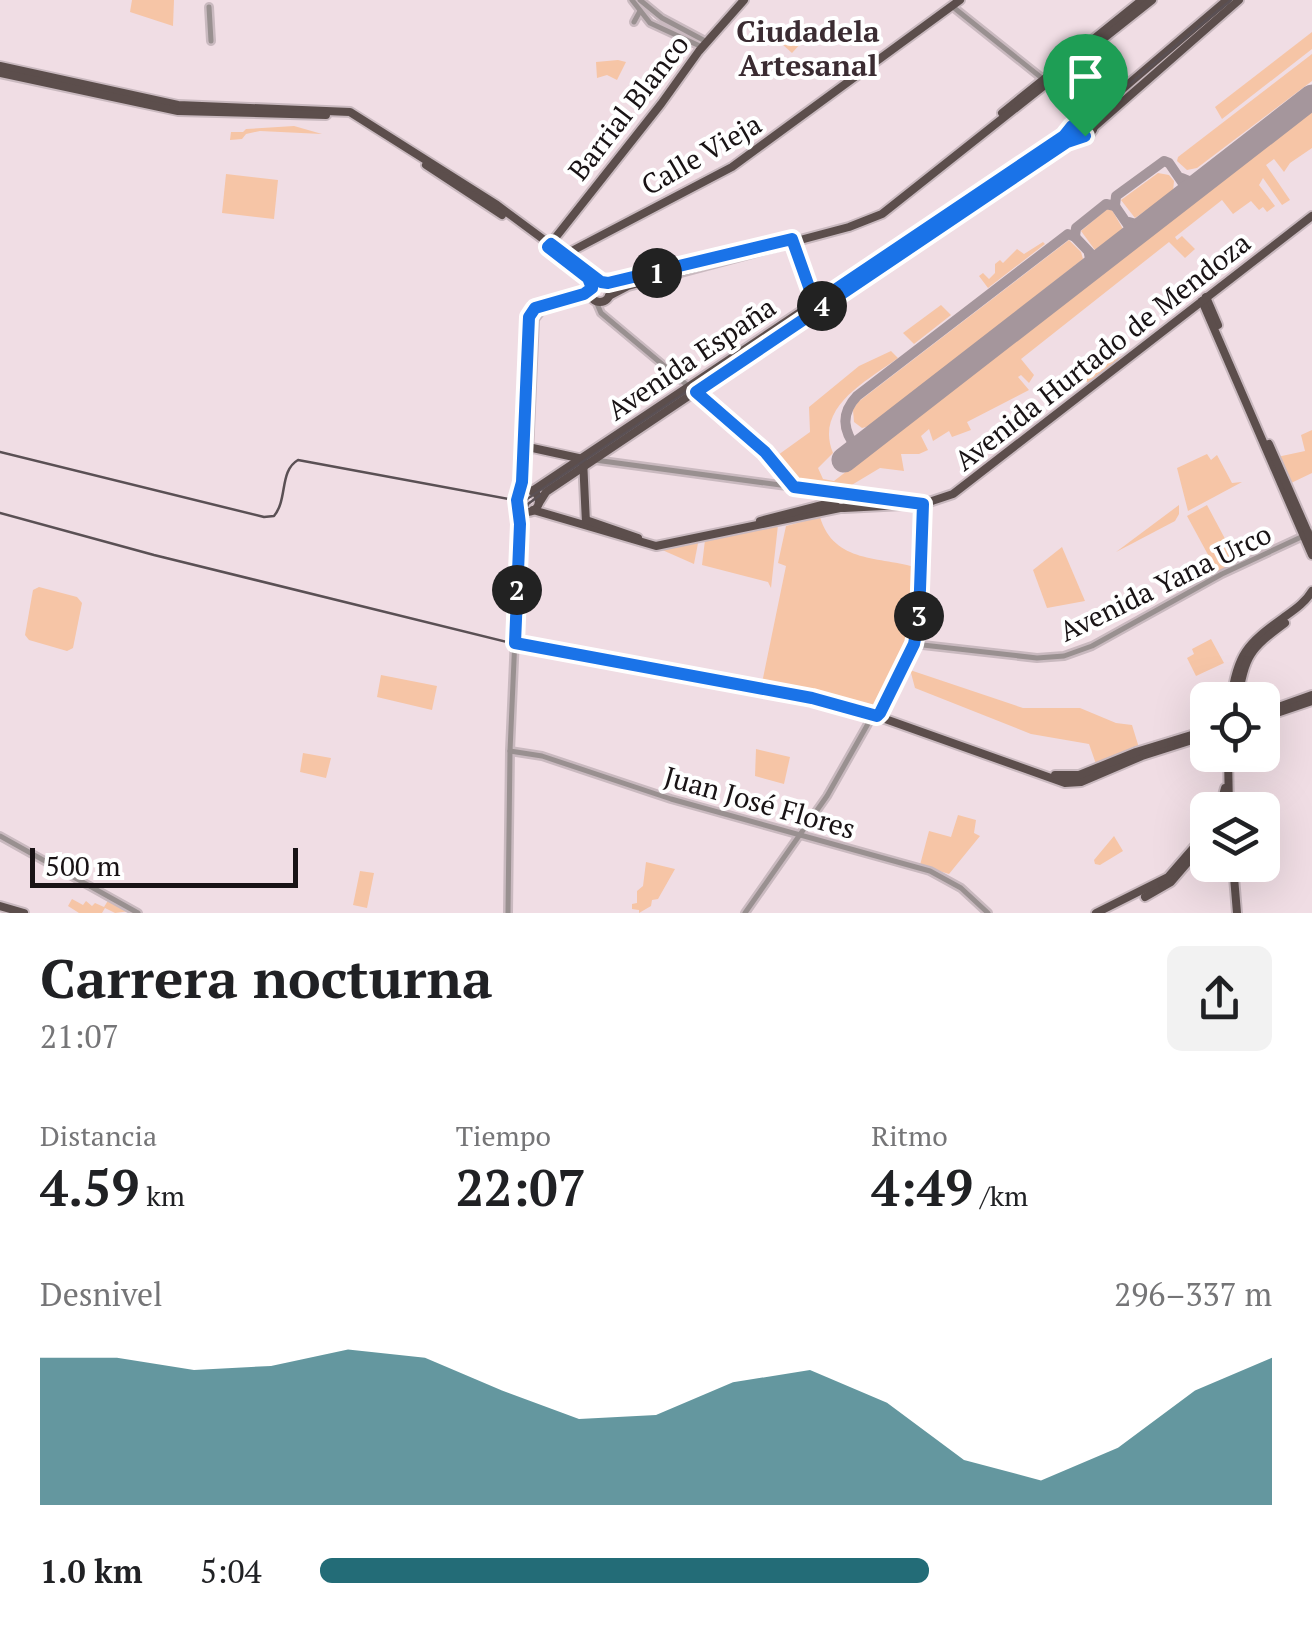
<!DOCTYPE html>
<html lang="es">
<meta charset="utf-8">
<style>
:root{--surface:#fff;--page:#f2f2f2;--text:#202124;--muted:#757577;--accent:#236c77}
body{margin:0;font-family:"PT Serif",serif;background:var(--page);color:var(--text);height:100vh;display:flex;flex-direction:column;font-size:38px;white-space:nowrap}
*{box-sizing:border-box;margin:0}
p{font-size:32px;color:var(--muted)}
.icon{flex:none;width:55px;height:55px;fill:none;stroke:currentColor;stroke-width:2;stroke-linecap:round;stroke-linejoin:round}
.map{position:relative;height:913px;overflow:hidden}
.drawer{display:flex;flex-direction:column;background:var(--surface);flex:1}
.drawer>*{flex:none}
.tools{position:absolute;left:1190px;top:682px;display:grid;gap:20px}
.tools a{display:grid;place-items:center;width:90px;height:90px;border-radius:15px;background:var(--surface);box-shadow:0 10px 40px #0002;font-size:50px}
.scale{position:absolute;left:30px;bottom:25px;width:268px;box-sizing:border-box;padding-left:10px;border:5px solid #191315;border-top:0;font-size:28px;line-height:35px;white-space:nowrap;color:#191315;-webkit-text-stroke:8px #fff;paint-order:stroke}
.pin{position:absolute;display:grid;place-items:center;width:85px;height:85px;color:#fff;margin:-102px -42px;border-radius:50% 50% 50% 0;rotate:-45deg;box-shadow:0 0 10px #0007}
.pin .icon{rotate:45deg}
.km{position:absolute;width:50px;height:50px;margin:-25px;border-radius:50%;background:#222;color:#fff;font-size:28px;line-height:50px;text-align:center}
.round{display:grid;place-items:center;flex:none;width:105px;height:105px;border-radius:15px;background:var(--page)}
.headline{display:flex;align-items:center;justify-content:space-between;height:170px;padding:0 40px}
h1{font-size:55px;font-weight:700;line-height:75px}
.stats{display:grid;grid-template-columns:repeat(3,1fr);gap:15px;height:170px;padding:10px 40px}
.stats div{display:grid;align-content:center}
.stats b{font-size:50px;font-weight:700}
.stats small{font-size:28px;font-weight:400}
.stats p{font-size:28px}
.chart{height:280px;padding:20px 40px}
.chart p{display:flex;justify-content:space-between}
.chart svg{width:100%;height:180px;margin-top:10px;fill:var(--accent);opacity:.7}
ul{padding:0 40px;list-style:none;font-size:32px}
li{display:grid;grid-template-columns:160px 120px 1fr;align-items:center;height:75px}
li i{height:25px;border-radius:12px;background:var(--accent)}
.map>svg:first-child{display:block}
.green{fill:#f6c5a6}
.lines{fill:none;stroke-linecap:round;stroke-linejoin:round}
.taxiway{stroke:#a5969c;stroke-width:10}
.runway{stroke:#a5969c;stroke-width:25}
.minor-tunnel{stroke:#d0bfc5;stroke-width:5;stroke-dasharray:5 2.5;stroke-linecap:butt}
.minor-casing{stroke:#c9b9bf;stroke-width:10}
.major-casing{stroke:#c9b9bf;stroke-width:12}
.minor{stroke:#999090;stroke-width:5}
.major{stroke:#5c4e4c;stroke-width:8}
.tram{stroke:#5a5054;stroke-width:2.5}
.route-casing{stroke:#fff;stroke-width:20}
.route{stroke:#1a73e8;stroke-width:12}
.labels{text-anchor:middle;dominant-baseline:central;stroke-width:8;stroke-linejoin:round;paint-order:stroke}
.street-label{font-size:28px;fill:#191315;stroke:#fff}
.neighbourhood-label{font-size:30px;font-weight:bold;fill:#3b2c32;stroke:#fff}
</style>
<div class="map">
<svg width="1312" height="913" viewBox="0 0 1312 913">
<rect width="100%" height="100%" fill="#f0dde4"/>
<g class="green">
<path d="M132 0H174L173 26 130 12Z"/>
<path d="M800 21 813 30 792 53 782 44Z"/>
<path d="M1312 32V49L1222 119 1215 107Z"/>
<path d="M1312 54V81L1197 168 1187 170 1177 161 1178 157Z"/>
<path d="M618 60 626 62 617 80 607 75 597 78 596 62Z"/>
<path d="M1312 111V148L1290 163 1284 172 1274 159 1266 165 1290 200 1282 205 1263 178 1259 185 1275 206 1267 212 1263 207 1259 210 1251 201 1233 214 1222 200 1175 237 1177 240 1182 236 1195 249 1185 258 1169 242 1021 359 1034 375 1029 383 1021 375 1018 377 1029 390 967 422 971 430 952 437 949 431 933 441 929 429 921 436 928 450 919 454H901L904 471 880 468 845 489 797 483 778 455 810 432 809 407 859 366 891 351 898 358C867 381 814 407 833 453L818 468 823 479 834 481Z"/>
<path d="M294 126 322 134 260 131 246 134 242 139 230 140 231 132H243L246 129Z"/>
<path d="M1158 173 1169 175 1174 181 1173 192 1135 218 1121 200Z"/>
<path d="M226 174 278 180 274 219 222 213Z"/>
<path d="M1107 209 1112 210 1123 229 1095 250 1081 231Z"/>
<path d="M1069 240 1081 252 1083 259 870 426 862 428 854 422 853 410 858 402Z"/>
<path d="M1043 242 1045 244 988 288 979 276 983 273 989 279 995 273V264L1000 260 1003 263 1017 249 1024 254Z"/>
<path d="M941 305 951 315 914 344 903 333Z"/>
<path d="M1132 352 1092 385 1084 380 1086 378 1083 372Z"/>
<path d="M1312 430V473L1289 484 1277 457 1305 451 1301 435Z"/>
<path d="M1207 454 1211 460 1217 455 1232 483 1242 482 1188 511 1177 468Z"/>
<path d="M1179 505V514L1175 521 1116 552Z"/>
<path d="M1207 505 1239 565 1219 575 1187 516Z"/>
<path d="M820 517C834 564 880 556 918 568 917 634 906 653 877 710L762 683 786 566 778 563 786 526Z"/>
<path d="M778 525 771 588 768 582 702 565 705 540Z"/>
<path d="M695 542 698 543 694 564 660 549Z"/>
<path d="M1062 547 1085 601 1047 608 1033 570Z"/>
<path d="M39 587 77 597 82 603 73 648 67 651 29 640 25 635 33 590Z"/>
<path d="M1211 639 1224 663 1196 676 1187 658 1194 654 1192 649Z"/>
<path d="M907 669 1023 708H1080L1116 723 1132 725 1140 751 1207 730V735L1076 784 1048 773 1064 777 1096 764 1089 744 1031 734 915 688 911 673 905 672Z"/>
<path d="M381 675 437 686 432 710 377 697Z"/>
<path d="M756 749 790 757 784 784 755 776Z"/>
<path d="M303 753 331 758 326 778 300 772Z"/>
<path d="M958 815 976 820 974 833 980 836 949 874 920 865 929 831 951 837Z"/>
<path d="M1114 836 1123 851 1100 865 1095 864 1094 860Z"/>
<path d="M646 862 675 869 658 899 652 900 651 906 639 913V910L632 909V904L637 903V891L643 886Z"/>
<path d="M360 871 374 873 367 908 353 905Z"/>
<path d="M72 899 83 905 86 901 92 906 95 903 104 907 109 899 130 911 115 913 105 908 102 913H79L68 906Z"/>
</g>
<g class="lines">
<g class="taxiway">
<path d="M1182 178 1194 183 1207 178"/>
<path d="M1115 206 1130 228 1125 243"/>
<path d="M1129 222 1143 226 1152 221"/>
<path d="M1075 237 1093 256 1110 254"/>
<path d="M1084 274 1091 263 1089 254"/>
<path d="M858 450C843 432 840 414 857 396L1068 234 1075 237 1076 228 1106 204 1115 206 1116 196 1164 161 1169 163 1184 185 1183 194 1175 204"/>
</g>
<path class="runway" d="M844 460 1312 97"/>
<g class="minor-tunnel">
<path d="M512 500 537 508"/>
<path d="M525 503 548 487"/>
</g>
<defs>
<g id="minor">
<path d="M632 0 650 23 702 47"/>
<path d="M640 0 662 18 707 42"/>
<path d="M209 7 211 41"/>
<path d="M953 7 1043 79 1070 110 1083 115"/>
<path d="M634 22 640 11"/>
<path d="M793 239 809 287 820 300"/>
<path d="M789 241 806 288 814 303"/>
<path d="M595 299 601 313 687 385"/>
<path d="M696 392 765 452 794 487"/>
<path d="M595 460 839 493"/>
<path d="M914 644 1037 658 1064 656 1092 646 1222 574 1312 532"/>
<path d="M510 751 542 756 671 799 930 871 961 888 988 913"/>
<path d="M0 836 138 913"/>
<path d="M508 913 510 751 520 524 518 506"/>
<path d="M745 913 827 796 869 722 880 713 914 644 919 618 923 504"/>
</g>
<g id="major">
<path d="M0 66 178 105 350 112 497 205 601 282"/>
<path d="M1060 66 1142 0"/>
<path d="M0 73 178 111 326 115"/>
<path d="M1002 113 1049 75"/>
<circle cx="1083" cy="125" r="11"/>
<path d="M1086 115 1099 109 1227 0"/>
<path d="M1094 127 1239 0"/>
<path d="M426 165 502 215"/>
<path d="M548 247 661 104 699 51 744 0"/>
<path d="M566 254 732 167 960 0"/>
<path d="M582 273 591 288"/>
<circle cx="600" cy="292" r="10"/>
<path d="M605 283 704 261"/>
<path d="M609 296 628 286 849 227 882 214 1152 0"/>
<path d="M1206 297 1218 325"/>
<path d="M1202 301 1312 555"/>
<path d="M538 307 591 291"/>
<path d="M1269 444 1312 542"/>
<path d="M528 447 583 459 586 523"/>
<path d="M528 452 534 319 543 307"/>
<circle cx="528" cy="501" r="11"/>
<path d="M532 491 1064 136 1072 126"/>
<path d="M520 493 529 317 532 306 543 307"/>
<circle cx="841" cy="501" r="7"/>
<path d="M844 494 889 501"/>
<path d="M539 503 546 492 1067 142 1085 136"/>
<path d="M844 508 923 504 953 494 1312 216"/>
<path d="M533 510 656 546 840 508"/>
<path d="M586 520 638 538"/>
<path d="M760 521 833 502"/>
<path d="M515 643 843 704 1065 783 1081 782 1142 756 1208 735"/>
<path d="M1231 700C1237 654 1247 644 1283 618 1294 610 1305 603 1312 591"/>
<path d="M1238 700C1244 656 1250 649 1285 623"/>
<path d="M1262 713 1312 695"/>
<path d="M1262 718 1312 701"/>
<path d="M1228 755 1229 810"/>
<path d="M1055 775H1079L1136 752 1198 733"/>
<path d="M1219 810 1225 788"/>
<path d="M1233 865 1237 913"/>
<path d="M1145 897 1171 882 1201 847"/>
<path d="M0 906 24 913"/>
<path d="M1096 913 1168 877 1208 831"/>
</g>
</defs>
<use href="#minor" class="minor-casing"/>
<use href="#major" class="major-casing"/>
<use href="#minor" class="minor"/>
<use href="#major" class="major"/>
<g class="tram">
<path d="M0 452 264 517 274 516C288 499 279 471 298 460L520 501 527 499 1068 135 1231 0"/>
<path d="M0 513 154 555 511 643 517 638 520 631 524 515 528 504 540 495"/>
</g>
</g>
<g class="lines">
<defs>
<path id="route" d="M1072 126 1076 134 1085 136 1067 142 696 392 765 452 794 487 923 504 919 618 914 644 880 713 877 716 812 698 515 643 520 524 517 500 522 482 529 317 535 308 584 294 592 288 588 278 548 247 551 244 601 282 608 283 792 239 809 287 820 300 1064 136Z"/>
</defs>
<use href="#route" class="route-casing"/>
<use href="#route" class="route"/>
</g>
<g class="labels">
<g class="street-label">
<text transform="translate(628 107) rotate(-52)">Barrial Blanco</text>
<text transform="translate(701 154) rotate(-30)">Calle Vieja</text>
<text transform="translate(1102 351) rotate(-38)">Avenida Hurtado de Mendoza</text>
<text transform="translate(691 358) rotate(-34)">Avenida España</text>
<text transform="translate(1165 582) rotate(-26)">Avenida Yana Urco</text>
<text transform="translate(760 802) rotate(16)">Juan José Flores</text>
</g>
<g class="neighbourhood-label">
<text x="808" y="31">Ciudadela<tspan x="808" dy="34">Artesanal</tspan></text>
</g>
</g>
</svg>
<div class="tools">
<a><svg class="icon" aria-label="locate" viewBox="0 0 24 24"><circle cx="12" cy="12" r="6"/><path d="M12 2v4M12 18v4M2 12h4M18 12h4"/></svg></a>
<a><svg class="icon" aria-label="layers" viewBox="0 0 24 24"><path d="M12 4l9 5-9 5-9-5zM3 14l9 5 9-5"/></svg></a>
</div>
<div class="scale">500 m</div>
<div class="pin" style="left:1085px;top:136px;background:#1e9e55"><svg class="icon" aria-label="arrive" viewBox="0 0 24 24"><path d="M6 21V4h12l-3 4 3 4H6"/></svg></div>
<b class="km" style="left:657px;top:273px">1</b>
<b class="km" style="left:517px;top:590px">2</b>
<b class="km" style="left:919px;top:616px">3</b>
<b class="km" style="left:822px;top:306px">4</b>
</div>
<section class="drawer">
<div class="headline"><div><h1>Carrera nocturna</h1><p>21:07</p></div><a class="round"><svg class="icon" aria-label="share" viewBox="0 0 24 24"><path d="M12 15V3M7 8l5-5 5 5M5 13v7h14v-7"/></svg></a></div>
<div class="stats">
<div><p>Distancia</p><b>4.59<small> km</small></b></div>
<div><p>Tiempo</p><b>22:07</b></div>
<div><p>Ritmo</p><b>4:49<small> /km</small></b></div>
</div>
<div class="chart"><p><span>Desnivel</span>296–337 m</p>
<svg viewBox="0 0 160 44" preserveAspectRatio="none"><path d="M0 44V8L10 8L20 11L30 10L40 6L50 8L60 16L70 23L80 22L90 14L100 11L110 19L120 33L130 38L140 30L150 16L160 8V44z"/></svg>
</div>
<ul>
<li><b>1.0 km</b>5:04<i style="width:64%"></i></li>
</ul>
</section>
